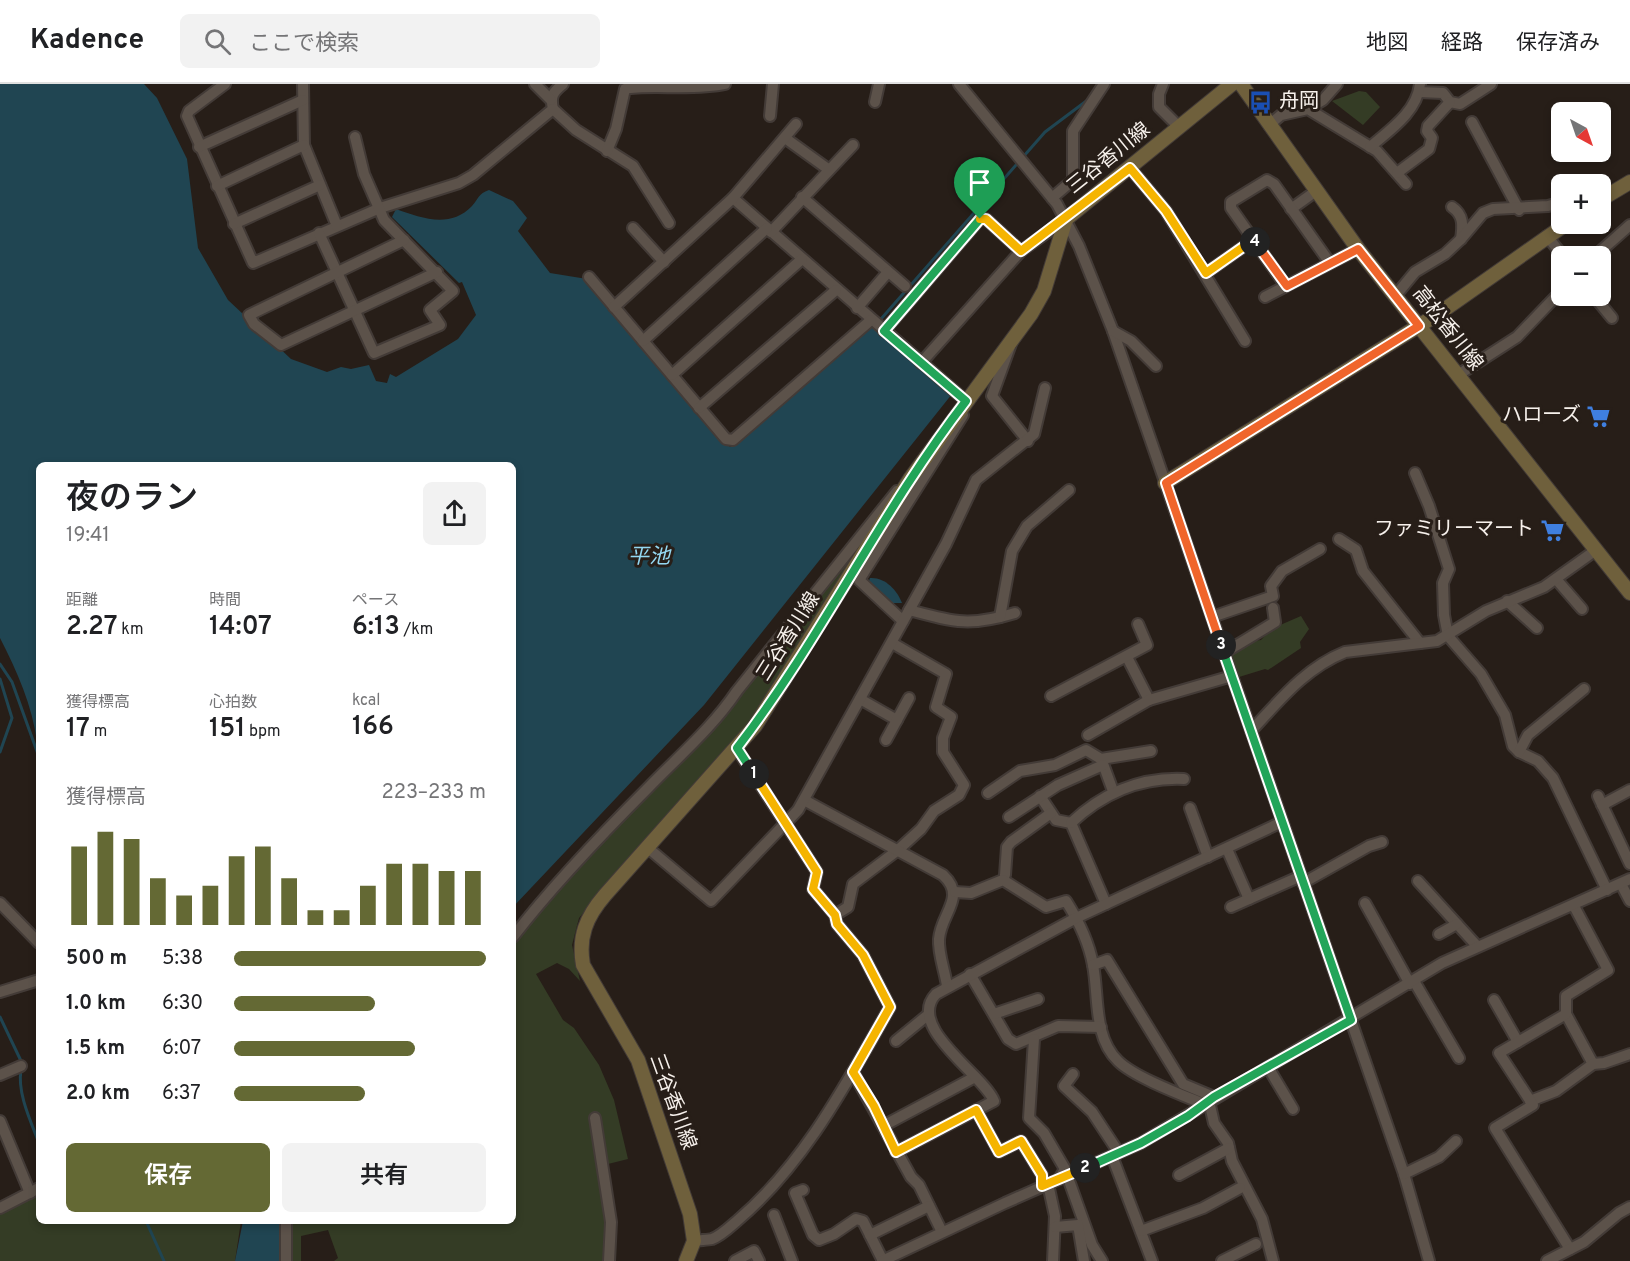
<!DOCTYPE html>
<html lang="ja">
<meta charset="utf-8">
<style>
:root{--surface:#fff;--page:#f2f2f2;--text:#202124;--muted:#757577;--line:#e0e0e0;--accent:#646934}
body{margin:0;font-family:Overpass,"Noto Sans JP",sans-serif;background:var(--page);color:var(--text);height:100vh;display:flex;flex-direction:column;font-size:22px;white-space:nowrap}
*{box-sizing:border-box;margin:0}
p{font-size:20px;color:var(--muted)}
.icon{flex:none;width:33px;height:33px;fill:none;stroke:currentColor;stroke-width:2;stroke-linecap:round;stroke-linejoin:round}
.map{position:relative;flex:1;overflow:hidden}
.sheet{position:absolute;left:36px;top:378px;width:480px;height:762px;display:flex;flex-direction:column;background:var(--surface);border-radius:9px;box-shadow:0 3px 9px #0003}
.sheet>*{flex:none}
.needle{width:39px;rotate:140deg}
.buttons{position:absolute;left:1551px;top:18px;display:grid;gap:12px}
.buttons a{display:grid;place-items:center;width:60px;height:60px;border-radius:9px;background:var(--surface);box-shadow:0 3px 9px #0003;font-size:30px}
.pin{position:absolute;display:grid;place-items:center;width:51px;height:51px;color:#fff;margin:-62px -26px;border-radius:50% 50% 50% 0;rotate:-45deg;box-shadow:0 0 6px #0007}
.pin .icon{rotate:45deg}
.km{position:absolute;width:30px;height:30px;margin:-15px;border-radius:50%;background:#222;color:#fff;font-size:16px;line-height:30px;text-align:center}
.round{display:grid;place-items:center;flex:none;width:63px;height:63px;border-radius:9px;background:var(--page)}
.summary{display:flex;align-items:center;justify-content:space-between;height:102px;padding:0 30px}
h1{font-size:33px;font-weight:600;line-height:45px}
.figures{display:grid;grid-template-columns:repeat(3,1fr);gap:9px;height:102px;padding:6px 30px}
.figures div{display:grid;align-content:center}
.figures b{font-size:26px;font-weight:600}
.figures small{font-size:16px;font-weight:400}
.figures p{font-size:16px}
.chart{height:168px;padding:12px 30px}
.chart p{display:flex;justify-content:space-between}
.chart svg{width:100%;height:108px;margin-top:6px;stroke:var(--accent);stroke-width:6}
.action{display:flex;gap:12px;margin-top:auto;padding:12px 30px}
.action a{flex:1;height:69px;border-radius:9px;background:var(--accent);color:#fff;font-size:24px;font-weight:600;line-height:69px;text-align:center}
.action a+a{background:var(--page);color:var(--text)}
ul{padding:0 30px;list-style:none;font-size:20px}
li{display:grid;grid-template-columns:96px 72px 1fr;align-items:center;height:45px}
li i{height:15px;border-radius:8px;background:var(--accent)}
header{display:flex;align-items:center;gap:36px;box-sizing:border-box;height:84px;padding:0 30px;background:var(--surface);border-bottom:2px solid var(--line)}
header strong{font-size:28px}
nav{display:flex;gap:33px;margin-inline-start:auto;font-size:21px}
.search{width:420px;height:54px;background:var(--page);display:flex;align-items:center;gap:15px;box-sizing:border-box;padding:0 21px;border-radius:9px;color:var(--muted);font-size:22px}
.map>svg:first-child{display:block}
.green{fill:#343c25}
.water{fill:#204552}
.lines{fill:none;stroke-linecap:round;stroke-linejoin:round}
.stream{stroke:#204552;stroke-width:3}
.minor-casing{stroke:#433b37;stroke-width:14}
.secondary-casing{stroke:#433b37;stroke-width:16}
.minor{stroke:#5c524a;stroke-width:10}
.secondary{stroke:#6f603c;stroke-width:14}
.split-1-casing{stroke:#fff;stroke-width:12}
.split-2-casing{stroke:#fff;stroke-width:12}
.split-3-casing{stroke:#fff;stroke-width:12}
.split-4-casing{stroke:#fff;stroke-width:12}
.split-5-casing{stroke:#fff;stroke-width:12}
.split-1{stroke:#22a559;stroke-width:8}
.split-2{stroke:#f5b400;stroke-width:8}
.split-3{stroke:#22a559;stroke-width:8}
.split-4{stroke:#f0652b;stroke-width:8}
.split-5{stroke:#f5b400;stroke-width:8}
.labels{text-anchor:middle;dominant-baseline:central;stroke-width:6;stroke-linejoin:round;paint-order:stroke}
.poi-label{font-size:20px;fill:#f7f1ec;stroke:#271e18;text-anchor:end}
.street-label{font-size:20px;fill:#f7f1ec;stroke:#271e18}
.water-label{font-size:21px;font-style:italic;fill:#94d8f2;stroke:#271e18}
</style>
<header>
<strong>Kadence</strong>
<div class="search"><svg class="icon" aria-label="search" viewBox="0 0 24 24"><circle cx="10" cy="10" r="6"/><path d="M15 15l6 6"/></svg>ここで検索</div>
<nav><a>地図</a><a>経路</a><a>保存済み</a></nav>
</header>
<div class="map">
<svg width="1630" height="1177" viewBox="0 0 1630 1177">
<rect width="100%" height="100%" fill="#271e18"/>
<g class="green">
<path d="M1359 7 1366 8 1380 23 1363 41 1332 17Z"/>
<path d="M879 435 757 630 579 834 572 861 580 897 569 885 557 879 536 890 563 936 574 944 599 981 614 1016 628 1075 600 1082 615 1177H334L338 1174 328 1146 301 1152V1177H278L279 1137H513V901L516 899 513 900V855L648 706Z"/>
<path d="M1301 532 1309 545 1300 558 1301 564 1268 586 1265 585 1239 593 1231 570 1253 557 1261 556 1271 545Z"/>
<path d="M39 1108V1137H241L235 1177H0V1129Z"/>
</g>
<g class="water">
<path d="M0 0H144L157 14 187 75 198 164 228 216 291 275 327 288 341 283 351 285 369 281 376 297 387 299 390 290 396 293 458 255 476 231 462 198 459 199 392 133 396 125C421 134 450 145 472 122 479 114 478 110 489 106L513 117 527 134 518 147 550 189 587 195 730 363 872 241 952 310 704 621 513 823V381H39V660L37 658C32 621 17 587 0 554Z"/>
<path d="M870 494C885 493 897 506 902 519H893L868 500Z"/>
<path d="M243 1137H282L281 1177H235Z"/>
</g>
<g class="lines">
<g class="stream">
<path d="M881 235 1045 48 1089 15"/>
<path d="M0 580 12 598 39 673"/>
<path d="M0 595 12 634 0 668"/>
<path d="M0 933 22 979"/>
<path d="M21 986C17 1009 31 1038 39 1059"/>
<path d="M146 1137 164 1177"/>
</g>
<defs>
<g id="minor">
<path d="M225 0 189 27 187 32 253 179 380 124 459 99 473 91 553 25C550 12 553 8 563 0"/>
<path d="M303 0 304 61 337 142"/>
<path d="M535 0 551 16"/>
<path d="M959 0 1057 120 1079 162 1113 247 1404 1090 1429 1177"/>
<path d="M1163 0 1159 10V23L1179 43"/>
<path d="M1419 8 1443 9 1450 18 1460 20 1491 0"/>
<path d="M875 18 879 0"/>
<path d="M553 25 576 46 633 82 669 139"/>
<path d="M1308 25 1323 16 1337 0"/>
<path d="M770 32 773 0"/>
<path d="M1472 38 1519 126"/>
<path d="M1269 41 1281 31 1308 25 1377 67 1406 100"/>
<path d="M785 54 828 85"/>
<path d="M199 63 303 16"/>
<path d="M1370 63C1390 46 1417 28 1420 0"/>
<path d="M607 67 616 45 625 5C647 0 695 7 725 0"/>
<path d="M1130 84 1166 127 1245 257"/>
<path d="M1397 89 1429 65 1432 54 1427 47 1428 42 1450 18"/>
<path d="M217 102 304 61"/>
<path d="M802 113 905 202"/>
<path d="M733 114 966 317"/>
<path d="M1052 114 1073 96V47L1104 0"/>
<path d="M1452 123C1464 131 1463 142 1461 155"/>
<path d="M1291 125 1316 107"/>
<path d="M234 140 320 101"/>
<path d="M633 144 664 178"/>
<path d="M771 148 853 61"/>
<path d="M319 149 374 269 440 241 430 226 453 207 384 136 364 90 355 53"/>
<path d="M1547 152 1563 172"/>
<path d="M404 156 249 231 254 240 281 261 437 188"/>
<path d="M1595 172 1630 141"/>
<path d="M1206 189 1253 156"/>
<path d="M589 193 726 355 733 356 871 236"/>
<path d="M1286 202 1231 124V118L1267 96 1274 100 1330 179"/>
<path d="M1396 211 1415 188 1445 170 1461 155 1483 129 1493 125 1548 122 1562 118"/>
<path d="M1594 212 1612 234"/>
<path d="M1265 213 1358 165"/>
<path d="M614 223 733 114 796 40"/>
<path d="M857 224 888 188"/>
<path d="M884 247 980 135H986L1021 167"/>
<path d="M1113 247 1131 257 1156 282"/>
<path d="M643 257 767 144"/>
<path d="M1012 257 992 312 1028 357"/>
<path d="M921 279 1021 167 1066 135"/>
<path d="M672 291 802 175"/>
<path d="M1458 291 1517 253 1562 206"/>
<path d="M699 324 836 206"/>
<path d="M1415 389 1429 422 1449 485 1443 499 1444 531 1448 552 1481 590 1505 631 1513 662 1519 668 1538 677 1553 694 1607 806"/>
<path d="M1339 455 1356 466 1363 487 1420 559"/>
<path d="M1556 495 1582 525"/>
<path d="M1507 517 1537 544"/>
<path d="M909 526C954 538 969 543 1015 529"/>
<path d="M1000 533 1012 467 1027 442 1069 406"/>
<path d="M1212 533 1273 512 1271 502 1282 487 1320 465"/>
<path d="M903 537 859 496 963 331"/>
<path d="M1224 569 1275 538 1273 524"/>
<path d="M1127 573 1149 616"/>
<path d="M1051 612 1147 561 1138 540"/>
<path d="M860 615 897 636"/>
<path d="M1251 647C1279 617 1305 584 1345 568L1437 557 1486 527 1544 503 1596 466"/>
<path d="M1088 651 1149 616 1232 592"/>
<path d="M886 656 909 614"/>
<path d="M737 665 817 788 813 805 835 831 848 823 853 800 898 766 921 745 934 727 959 711 964 701 943 668V654L951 633 936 623 946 590 892 559"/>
<path d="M1519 668 1528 651 1584 605"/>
<path d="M1102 677 1113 707"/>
<path d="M988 709 1020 687 1055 681 1086 666 1101 675 1151 667"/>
<path d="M1040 712 1056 736 1071 739 1106 820"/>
<path d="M1598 712 1630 780"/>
<path d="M804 716 943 791C967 813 941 829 939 855 938 870 945 887 947 902"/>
<path d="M1602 721 1630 706"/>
<path d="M1190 724 1208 773"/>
<path d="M1009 733 1058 701 1103 681"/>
<path d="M1071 739C1103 709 1139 693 1184 695"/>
<path d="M648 764 711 817 798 726 946 460 976 396 1034 350 1045 304"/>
<path d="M1227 765 1249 815"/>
<path d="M1005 791 1007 763 1011 758 1051 729"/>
<path d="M1418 797 1477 862"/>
<path d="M1303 799 1369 762 1382 758"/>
<path d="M1621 800 1630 817"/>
<path d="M955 808 971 809 1003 796 1046 823 1066 817C1078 836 1089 859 1093 881 1099 912 1093 953 1118 977 1134 993 1182 1011 1204 1020"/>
<path d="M0 819 39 859"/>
<path d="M1365 819 1410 900"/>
<path d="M1231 823 1301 792"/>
<path d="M1439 850 1457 840"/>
<path d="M513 853C553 801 601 751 648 704 679 672 712 644 737 607L897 407"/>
<path d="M1093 881 1107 876 1183 1000 1214 1013"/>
<path d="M970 890 1008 955 1016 960 1058 942 1101 943"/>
<path d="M1414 897 1459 974"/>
<path d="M0 908 39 896"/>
<path d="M1494 916 1518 958"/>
<path d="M994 930 1038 915"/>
<path d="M1566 930 1593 980"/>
<path d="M1034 955 1029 1034 1044 1049 1065 1085 1059 1095"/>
<path d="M896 957 929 930"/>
<path d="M1268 983 1293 1025"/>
<path d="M853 988 911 1093 919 1101 942 1148"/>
<path d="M1073 990 1064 1002 1092 1028 1119 1069"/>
<path d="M0 991 21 982"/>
<path d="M1209 1017 1214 1039 1228 1059 1232 1077 1262 1135 1273 1177"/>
<path d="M1530 1017 1556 1007 1593 980 1604 979 1630 970"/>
<path d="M976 1026 999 1068 1021 1057 1042 1091 1043 1102"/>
<path d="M595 1034 611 1138 609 1177"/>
<path d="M0 1037 30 1109"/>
<path d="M883 1042 975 993"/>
<path d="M896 1068 994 1017C984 991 905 943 936 910L1076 834 1282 738"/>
<path d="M1112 1072 1152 1177"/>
<path d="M1404 1090 1439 1073 1456 1057"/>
<path d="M1067 1091 1092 1161 1102 1177"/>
<path d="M1179 1091 1229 1064"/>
<path d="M1048 1100 1055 1132 1053 1177"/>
<path d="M803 1106 795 1109 813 1151 819 1156 834 1150 856 1135 863 1137 883 1177"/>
<path d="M0 1124 39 1104"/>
<path d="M774 1131 792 1177"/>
<path d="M1055 1143 1078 1141 1084 1177"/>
<path d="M1141 1147 1203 1124 1240 1104"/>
<path d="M870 1151 929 1122"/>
<path d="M694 1157C699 1156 707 1156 712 1155 721 1152 731 1142 738 1136 805 1079 847 998 890 923L863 871 837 840 835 831"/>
<path d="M1570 1165 1495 1044 1533 1021 1499 969 1566 930V912L1608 886 1574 822"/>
<path d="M286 1177V1137"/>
<path d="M735 1177 754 1167 759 1177"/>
<path d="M882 1177 1005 1119 1141 1059 1442 879 1630 795"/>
<path d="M1222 1177 1256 1160"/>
<path d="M1547 1177 1584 1158 1619 1129 1630 1123"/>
</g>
<g id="secondary">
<path d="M1241 0 1358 165 1630 509"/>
<path d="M1600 116 1630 98"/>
<path d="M1165 399 1438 230 1566 140"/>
<path d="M686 1177 694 1157 690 1130 638 976 583 881C578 853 586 833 605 811L755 642 910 395 1031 230 1044 207 1066 135 1232 0"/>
</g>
</defs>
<use href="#minor" class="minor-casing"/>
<use href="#secondary" class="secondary-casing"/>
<use href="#minor" class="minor"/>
<use href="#secondary" class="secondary"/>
</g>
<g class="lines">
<defs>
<path id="split-1" d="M754 690 737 664C822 554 881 427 966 317L884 247 980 135"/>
<path id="split-2" d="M754 690 817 788 813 805 835 831 837 840 863 871 890 923 853 988 874 1022 896 1068 976 1026 999 1068 1021 1057 1042 1091V1102L1085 1084"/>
<path id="split-3" d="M1085 1084 1141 1059 1188 1032 1214 1013 1351 936 1221 561"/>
<path id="split-4" d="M1221 561 1166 399 1419 242 1358 165 1287 202 1255 158"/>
<path id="split-5" d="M980 135H986L1021 167 1130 84 1166 127 1206 189 1253 156 1255 158"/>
</defs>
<use href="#split-1" class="split-1-casing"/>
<use href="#split-2" class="split-2-casing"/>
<use href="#split-3" class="split-3-casing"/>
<use href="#split-4" class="split-4-casing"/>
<use href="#split-5" class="split-5-casing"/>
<use href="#split-1" class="split-1"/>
<use href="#split-2" class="split-2"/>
<use href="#split-3" class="split-3"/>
<use href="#split-4" class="split-4"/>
<use href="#split-5" class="split-5"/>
</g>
<defs>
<symbol id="bus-bare" viewBox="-9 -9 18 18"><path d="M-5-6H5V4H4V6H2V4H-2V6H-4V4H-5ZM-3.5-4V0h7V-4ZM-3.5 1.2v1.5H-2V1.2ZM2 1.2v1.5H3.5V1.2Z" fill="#1a4fb4" stroke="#271e18" stroke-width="2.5" paint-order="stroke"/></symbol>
<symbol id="supermarket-bare" viewBox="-9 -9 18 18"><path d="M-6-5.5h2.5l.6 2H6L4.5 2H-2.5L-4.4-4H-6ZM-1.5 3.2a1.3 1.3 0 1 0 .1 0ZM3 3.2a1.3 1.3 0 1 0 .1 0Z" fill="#3f7fe0" stroke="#271e18" stroke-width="2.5" paint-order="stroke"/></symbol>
</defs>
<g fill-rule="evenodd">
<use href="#bus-bare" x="1244" y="2" width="33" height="33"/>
<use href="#supermarket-bare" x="1582" y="316" width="33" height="33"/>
<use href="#supermarket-bare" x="1536" y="430" width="33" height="33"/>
</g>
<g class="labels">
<g class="poi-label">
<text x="1279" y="18" text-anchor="start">舟岡</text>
<text x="1581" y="332">ハローズ</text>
<text x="1534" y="446">ファミリーマート</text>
</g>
<g class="street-label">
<text transform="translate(1109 75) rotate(-39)">三谷香川線</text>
<text transform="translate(1447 245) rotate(52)">高松香川線</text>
<text transform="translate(789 553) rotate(-58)">三谷香川線</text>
<text transform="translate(672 1018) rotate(70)">三谷香川線</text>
</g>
<g class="water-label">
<text x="649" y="473">平池</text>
</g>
</g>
</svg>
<div class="buttons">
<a><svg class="needle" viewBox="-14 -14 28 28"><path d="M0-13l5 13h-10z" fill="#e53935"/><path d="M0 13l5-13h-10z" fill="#757577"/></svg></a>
<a>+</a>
<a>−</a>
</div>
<div class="pin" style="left:980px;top:135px;background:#1e9e55"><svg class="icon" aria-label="arrive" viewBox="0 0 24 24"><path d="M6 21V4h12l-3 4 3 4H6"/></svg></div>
<b class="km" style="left:754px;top:690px">1</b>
<b class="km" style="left:1085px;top:1084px">2</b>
<b class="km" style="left:1221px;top:561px">3</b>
<b class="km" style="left:1255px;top:158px">4</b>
<section class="sheet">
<div class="summary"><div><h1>夜のラン</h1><p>19:41</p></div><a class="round"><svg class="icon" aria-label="share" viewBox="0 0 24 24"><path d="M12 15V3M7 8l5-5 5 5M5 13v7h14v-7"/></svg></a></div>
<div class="figures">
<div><p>距離</p><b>2.27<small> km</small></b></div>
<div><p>時間</p><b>14:07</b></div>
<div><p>ペース</p><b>6:13<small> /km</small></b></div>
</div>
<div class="figures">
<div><p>獲得標高</p><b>17<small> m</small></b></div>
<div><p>心拍数</p><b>151<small> bpm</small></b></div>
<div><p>kcal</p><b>166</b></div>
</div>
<div class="chart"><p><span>獲得標高</span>223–233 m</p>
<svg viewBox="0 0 160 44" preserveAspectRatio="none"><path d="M5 44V12M15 44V6M25 44V9M35 44V25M45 44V32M55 44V28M65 44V16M75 44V12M85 44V25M95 44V38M105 44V38M115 44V28M125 44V19M135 44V19M145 44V22M155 44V22"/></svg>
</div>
<ul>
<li><b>500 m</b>5:38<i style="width:100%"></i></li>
<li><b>1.0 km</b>6:30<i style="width:56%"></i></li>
<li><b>1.5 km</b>6:07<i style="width:72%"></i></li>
<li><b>2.0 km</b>6:37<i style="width:52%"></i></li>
</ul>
<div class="action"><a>保存</a><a>共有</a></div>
</section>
</div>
